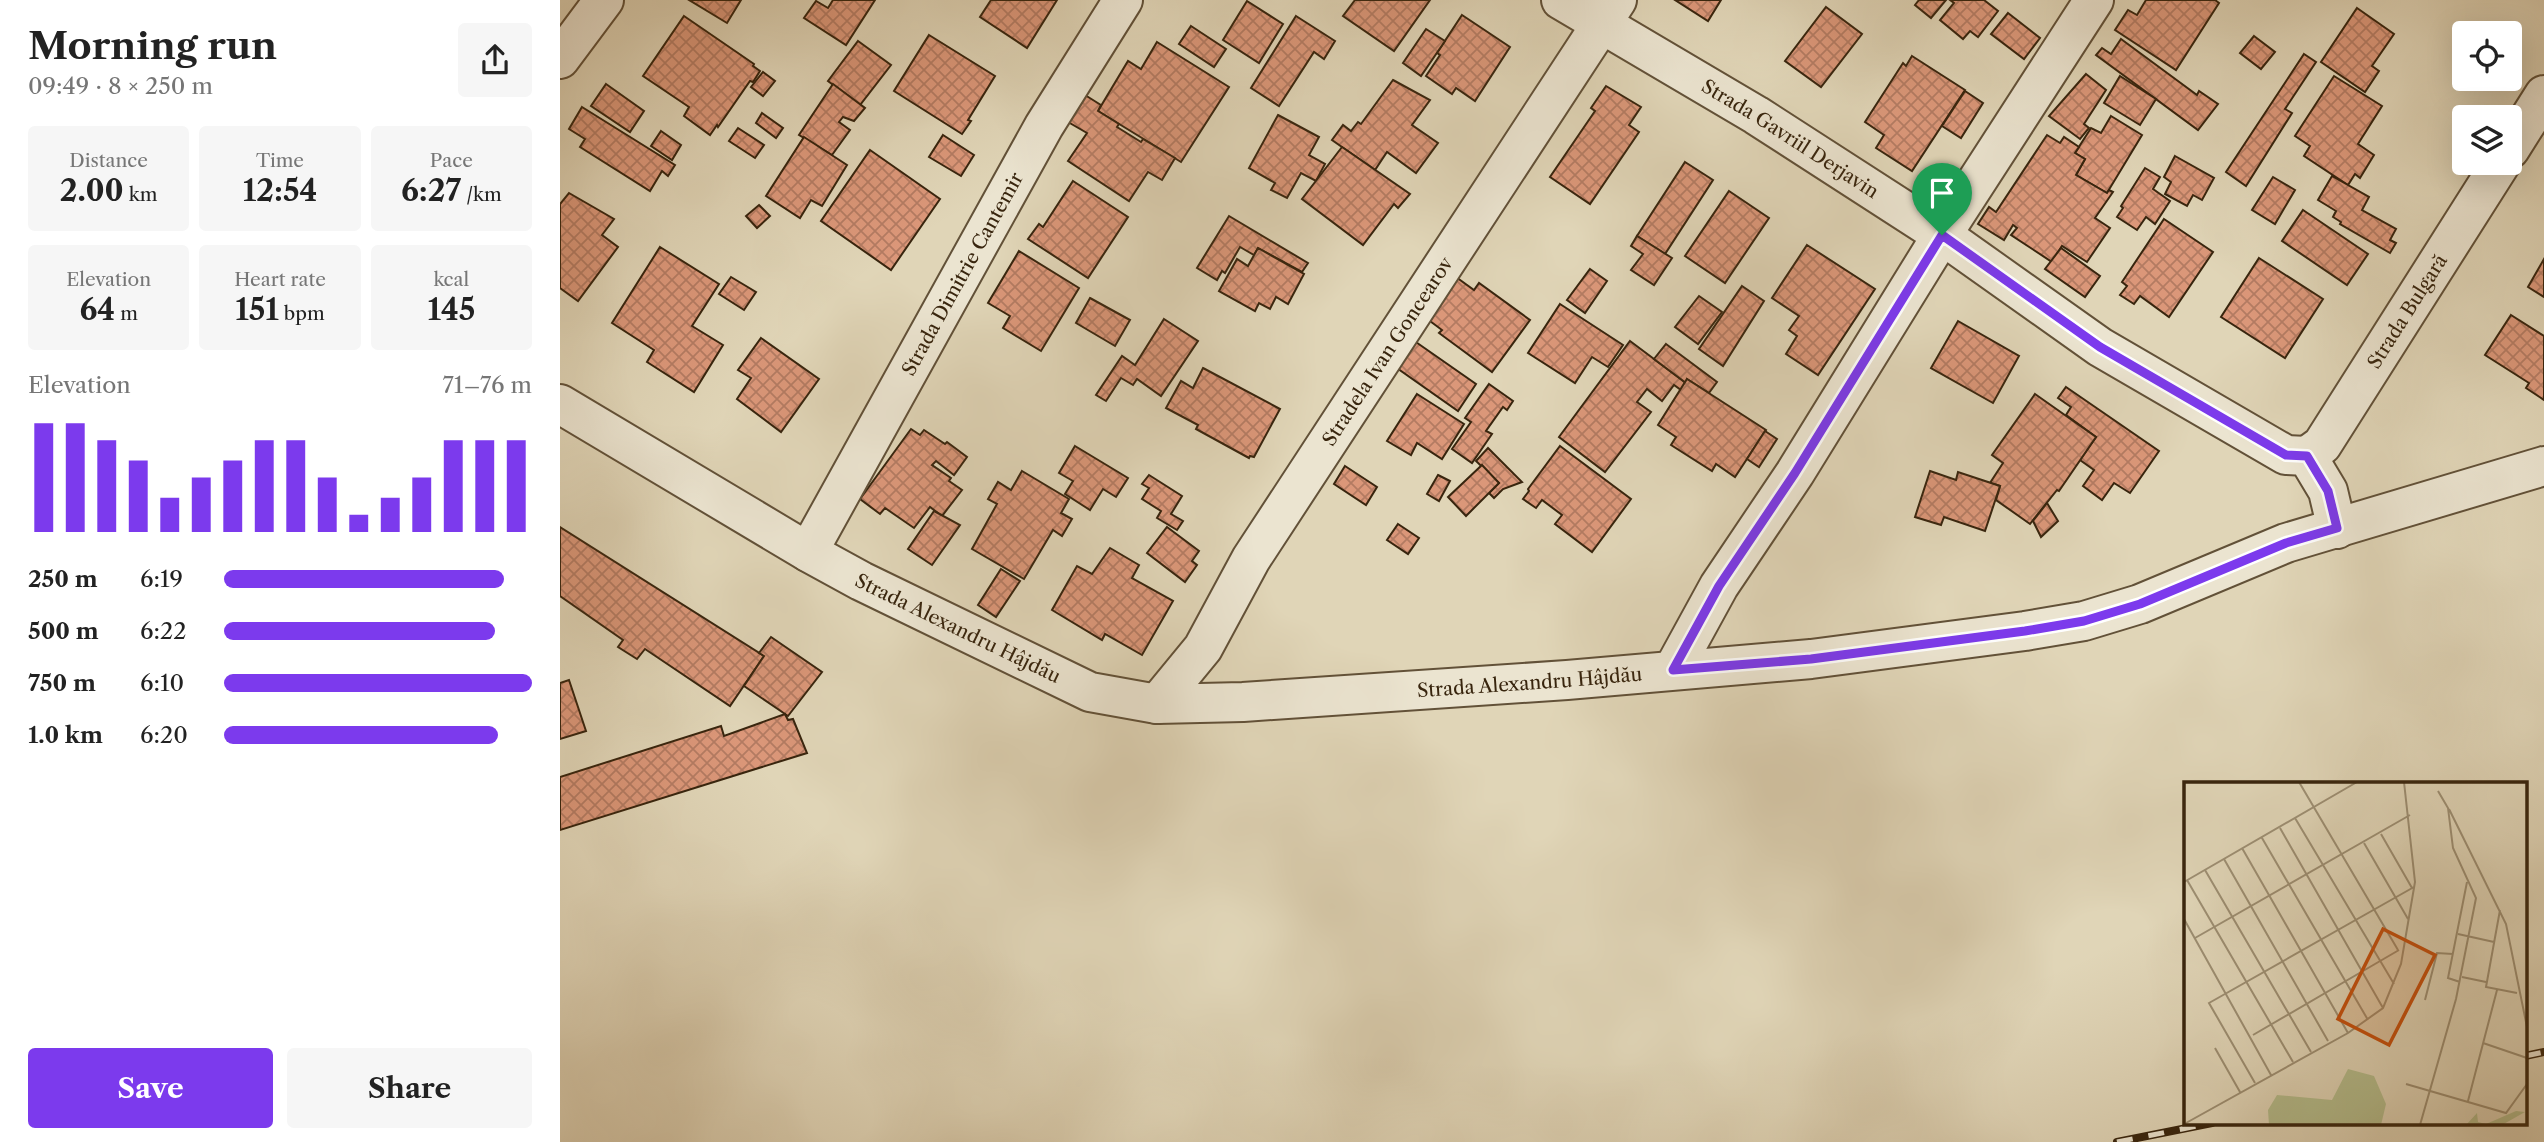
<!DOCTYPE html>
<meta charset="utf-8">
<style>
:root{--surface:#fff;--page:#f6f6f6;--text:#222;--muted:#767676;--accent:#7c3aed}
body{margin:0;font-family:"Libre Caslon Text",serif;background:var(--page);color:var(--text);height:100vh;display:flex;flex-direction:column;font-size:26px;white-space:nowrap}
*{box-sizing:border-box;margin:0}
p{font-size:23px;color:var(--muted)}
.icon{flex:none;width:38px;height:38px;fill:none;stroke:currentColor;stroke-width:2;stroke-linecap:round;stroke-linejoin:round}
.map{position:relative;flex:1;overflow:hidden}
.panel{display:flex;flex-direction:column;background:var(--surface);width:560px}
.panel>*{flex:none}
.buttons{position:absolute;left:1892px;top:21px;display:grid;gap:14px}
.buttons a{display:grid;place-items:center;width:70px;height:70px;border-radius:7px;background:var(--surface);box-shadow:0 7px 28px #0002;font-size:35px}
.pin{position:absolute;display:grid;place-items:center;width:60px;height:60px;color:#fff;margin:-72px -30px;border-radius:50% 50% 50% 0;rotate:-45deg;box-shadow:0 0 7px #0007}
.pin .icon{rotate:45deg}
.round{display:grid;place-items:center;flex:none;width:74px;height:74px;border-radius:7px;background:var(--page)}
.summary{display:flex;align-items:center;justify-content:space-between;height:119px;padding:0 28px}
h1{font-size:38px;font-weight:700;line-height:52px}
.figures{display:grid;grid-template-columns:repeat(3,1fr);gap:10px;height:119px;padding:7px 28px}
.figures div{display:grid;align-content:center;border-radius:7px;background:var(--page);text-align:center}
.figures b{font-size:30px;font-weight:700}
.figures small{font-size:19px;font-weight:400}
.figures p{font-size:19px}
.chart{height:196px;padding:14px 28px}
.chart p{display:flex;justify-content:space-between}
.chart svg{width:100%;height:126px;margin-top:7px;stroke:var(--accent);stroke-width:6}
.primary-button{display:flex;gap:14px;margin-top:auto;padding:14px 28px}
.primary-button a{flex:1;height:80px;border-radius:7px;background:var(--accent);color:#fff;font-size:28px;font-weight:700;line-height:80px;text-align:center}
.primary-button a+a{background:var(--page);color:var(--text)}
ul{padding:0 28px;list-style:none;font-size:23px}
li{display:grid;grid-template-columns:112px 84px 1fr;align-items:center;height:52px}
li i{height:18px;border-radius:9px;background:var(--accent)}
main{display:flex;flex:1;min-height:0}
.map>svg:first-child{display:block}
.building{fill:url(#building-cross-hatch);stroke:#38250e;stroke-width:2}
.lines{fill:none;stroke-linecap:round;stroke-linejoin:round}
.minor-casing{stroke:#625138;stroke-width:42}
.minor{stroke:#ebe4d0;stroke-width:38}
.rail-casing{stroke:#38250e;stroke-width:8}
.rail{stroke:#ebe4d0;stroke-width:5;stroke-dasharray:16;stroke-linecap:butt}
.route-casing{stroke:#fff;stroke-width:14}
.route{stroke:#7c3aed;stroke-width:9}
.labels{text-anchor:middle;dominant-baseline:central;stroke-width:6;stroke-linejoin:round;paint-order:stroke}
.street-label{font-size:19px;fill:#38250e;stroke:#ebe4d0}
.inset-road{fill:none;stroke:#9d8f73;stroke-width:2}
.view{fill:#c54f0c;fill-opacity:0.15;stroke:#c54f0c;stroke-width:3.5}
.inset-edge{fill:none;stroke:#38250e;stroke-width:3.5}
</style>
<main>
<section class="panel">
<div class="summary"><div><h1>Morning run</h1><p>09:49 · 8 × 250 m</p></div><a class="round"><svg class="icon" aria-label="share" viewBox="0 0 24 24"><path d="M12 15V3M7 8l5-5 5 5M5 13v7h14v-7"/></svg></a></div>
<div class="figures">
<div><p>Distance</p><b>2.00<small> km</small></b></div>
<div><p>Time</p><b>12:54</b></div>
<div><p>Pace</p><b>6:27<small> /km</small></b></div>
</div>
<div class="figures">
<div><p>Elevation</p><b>64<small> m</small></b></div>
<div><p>Heart rate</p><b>151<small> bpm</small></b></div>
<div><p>kcal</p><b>145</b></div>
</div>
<div class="chart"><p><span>Elevation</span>71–76 m</p>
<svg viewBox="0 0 160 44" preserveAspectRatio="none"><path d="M5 44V6M15 44V6M25 44V12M35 44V19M45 44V32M55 44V25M65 44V19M75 44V12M85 44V12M95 44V25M105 44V38M115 44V32M125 44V25M135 44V12M145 44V12M155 44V12"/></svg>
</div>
<ul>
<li><b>250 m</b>6:19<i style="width:91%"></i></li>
<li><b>500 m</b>6:22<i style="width:88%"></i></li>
<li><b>750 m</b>6:10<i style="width:100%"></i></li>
<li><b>1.0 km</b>6:20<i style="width:89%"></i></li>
</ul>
<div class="primary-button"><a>Save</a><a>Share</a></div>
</section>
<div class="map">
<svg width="1984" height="1142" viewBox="0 0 1984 1142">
<defs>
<pattern id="building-cross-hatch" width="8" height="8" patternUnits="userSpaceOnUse" patternTransform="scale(1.75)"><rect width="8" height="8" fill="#db9779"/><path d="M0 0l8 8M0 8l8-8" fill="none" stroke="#b37b62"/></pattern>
</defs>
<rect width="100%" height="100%" fill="#e0d5b7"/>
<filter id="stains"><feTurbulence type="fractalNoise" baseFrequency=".00286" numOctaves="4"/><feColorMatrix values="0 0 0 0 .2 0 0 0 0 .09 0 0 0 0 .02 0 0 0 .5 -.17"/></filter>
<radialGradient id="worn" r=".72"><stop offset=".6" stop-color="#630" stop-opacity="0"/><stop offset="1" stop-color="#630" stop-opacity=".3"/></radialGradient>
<g class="building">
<path d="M129 0H181L167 23Z"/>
<path d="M273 0H315L286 45 244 18 256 1 268 8Z"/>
<path d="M431 0H497L467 48 420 17Z"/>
<path d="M795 0H870L834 51 783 16Z"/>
<path d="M1115 0H1161L1148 21Z"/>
<path d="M1359 0H1386L1371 18 1355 5Z"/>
<path d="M1390 0H1424L1438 11 1418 37 1410 31 1403 39 1380 20 1394 3Z"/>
<path d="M1586 0H1655L1659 3 1616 70 1555 30 1568 10 1577 15Z"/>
<path d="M687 1 723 24 699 63 663 40Z"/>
<path d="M1266 7 1302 34 1261 87 1225 61Z"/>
<path d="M1797 8 1834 34 1812 66 1819 71 1805 92 1761 62Z"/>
<path d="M1448 13 1480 38 1464 59 1431 34Z"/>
<path d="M902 15 950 47 915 101 896 88 892 94 866 76 880 55 877 53Z"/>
<path d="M124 16 194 64 193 66 200 71 193 82 190 81 158 127 157 125 150 135 124 116 129 107 83 76Z"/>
<path d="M736 16 775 41 764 59 754 52 719 106 691 88Z"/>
<path d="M631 26 666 49 654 67 619 44Z"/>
<path d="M866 29 885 41 861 76 843 63Z"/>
<path d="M369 35 435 76 408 120 411 121 402 134 334 91Z"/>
<path d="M1694 36 1715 52 1701 69 1680 53Z"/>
<path d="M1561 39 1637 95 1639 91 1658 104 1638 130 1536 55 1542 48 1551 54Z"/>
<path d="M298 41 331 65 300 105 268 81Z"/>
<path d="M597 42 669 87 621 162 538 111 568 61 581 69Z"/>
<path d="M1744 54 1756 62 1725 109 1732 113 1686 186 1666 172Z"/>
<path d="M1352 56 1405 90 1352 171 1316 148 1324 135 1305 122 1343 63 1346 66Z"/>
<path d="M203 72 215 81 203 96 191 87Z"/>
<path d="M1526 74 1546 90 1524 124 1529 128 1520 139 1489 116Z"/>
<path d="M1560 76 1596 99 1580 125 1544 103Z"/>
<path d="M1774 76 1822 106 1798 144 1814 155 1800 178 1795 174 1788 185 1744 156 1750 146 1735 136Z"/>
<path d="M833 80 870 100 852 125 878 143 856 173 827 152 815 170 772 140 783 125 791 131 798 122 801 124Z"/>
<path d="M46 84 84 111 70 132 31 106Z"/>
<path d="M273 84 305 108 294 121 283 117 279 122 290 130 272 155 239 135Z"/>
<path d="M1046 86 1081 107 1069 125 1079 132 1030 204 990 177 1035 111 1031 108Z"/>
<path d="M1405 91 1423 103 1401 138 1382 126Z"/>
<path d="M525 95 541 105 538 111 559 124 557 127 581 142 583 139 615 158 602 180 588 172 569 201 508 161 527 133 508 122Z"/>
<path d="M22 107 115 165 108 176 102 171 90 191 20 147 25 139 9 129Z"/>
<path d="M202 113 223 128 216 138 196 123Z"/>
<path d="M718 115 759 137 749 155 765 164 756 181 741 173 727 198 711 190 715 183 689 168Z"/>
<path d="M1551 116 1582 135 1547 193 1516 175 1525 159 1515 153 1531 128 1541 133Z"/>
<path d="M178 128 204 145 195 158 169 141Z"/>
<path d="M101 131 121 145 112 160 91 146Z"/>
<path d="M383 135 414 155 401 176 369 157Z"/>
<path d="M1487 135 1500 143 1504 137 1519 147 1515 153 1525 159 1516 175 1547 193 1549 190 1553 192 1535 218 1550 228 1527 262 1502 246 1492 262 1451 235 1457 228 1453 225 1444 240 1418 224 1429 207 1436 212Z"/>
<path d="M244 137 287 165 262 206 251 200 240 218 206 196Z"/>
<path d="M782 147 850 194 838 208 834 204 803 245 742 199Z"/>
<path d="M310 150 380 199 331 270 261 221Z"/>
<path d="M1615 156 1654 178 1642 200 1633 195 1627 206 1605 194 1611 182 1604 177Z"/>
<path d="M1125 162 1153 180 1105 254 1077 236Z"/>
<path d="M1585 168 1600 177 1593 189 1610 201 1595 224 1586 217 1577 230 1557 217 1563 208 1561 206Z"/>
<path d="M1772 176 1809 197 1802 210 1836 229 1830 240 1836 243 1830 253 1780 224 1781 222 1773 217 1776 211 1758 200Z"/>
<path d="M1713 177 1735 190 1715 224 1692 210Z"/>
<path d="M513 181 568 217 528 278 468 239 479 224 483 227Z"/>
<path d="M1169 191 1209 218 1165 283 1125 256Z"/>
<path d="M9 193 54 219 42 235 58 247 18 301 0 288V204Z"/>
<path d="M199 205 210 216 197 228 186 216Z"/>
<path d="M1743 210 1808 254 1787 285 1722 241Z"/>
<path d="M669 216 748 263 742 272 698 248 694 255 680 247 665 273 662 271 657 280 637 268Z"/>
<path d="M1604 219 1653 252 1609 317 1580 296 1574 304 1560 295 1567 286 1562 282Z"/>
<path d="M1077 236 1112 258 1094 285 1071 270 1083 254 1071 246Z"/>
<path d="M1247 245 1315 289 1258 375 1226 354 1237 336 1229 330 1239 316 1212 298Z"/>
<path d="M100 247 159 284 132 326 163 345 134 392 87 362 94 350 52 323Z"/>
<path d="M698 248 744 274 728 304 716 297 710 309 699 303 695 311 659 291 677 259 688 266Z"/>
<path d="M1501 248 1540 276 1525 297 1485 269Z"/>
<path d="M459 251 519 288 481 351 443 328 450 316 428 303Z"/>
<path d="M1699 258 1763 299 1725 358 1661 317Z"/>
<path d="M1984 259V297L1968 287Z"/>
<path d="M1030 269 1047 281 1025 313 1007 300Z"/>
<path d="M171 277 196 292 184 310 159 294Z"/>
<path d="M896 277 914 290 919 283 970 320 932 372 879 333 882 330 866 318Z"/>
<path d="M1182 286 1204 301 1163 366 1139 349Z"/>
<path d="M1139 296 1162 312 1138 344 1115 327Z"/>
<path d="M530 298 570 320 555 346 516 323Z"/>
<path d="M1000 304 1063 345 1048 367 1032 357 1015 383 968 353Z"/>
<path d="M1951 315 1984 336V400L1966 388 1969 383 1925 355Z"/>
<path d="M604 319 638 341 601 396 577 379 573 385 561 378 546 401 536 395 562 356 575 365Z"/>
<path d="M1398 321 1459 356 1433 403 1371 368Z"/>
<path d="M201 338 259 379 221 432 177 399 191 378 178 370Z"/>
<path d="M853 340 916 384 898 411 834 366Z"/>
<path d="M1070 341 1126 383 1121 390 1114 385 1102 401 1087 389 1077 402 1091 412 1045 472 999 437Z"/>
<path d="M1106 344 1157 382 1149 393 1127 379 1126 383 1094 359Z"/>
<path d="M643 368 720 409 694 457 690 456 689 458 636 429 638 425 606 408 621 381 633 388Z"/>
<path d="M1127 379 1206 430 1175 477 1156 464 1152 471 1111 445 1116 437 1098 425Z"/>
<path d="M929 384 953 401 947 410 943 407 926 431 932 434 912 463 892 449 911 422 905 418Z"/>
<path d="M1506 387 1599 451 1570 493 1554 483 1542 500 1523 486 1534 470 1520 460 1536 437 1506 415 1511 407 1498 398Z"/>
<path d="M857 394 904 424 882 459 857 443 851 455 827 441Z"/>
<path d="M1475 394 1536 437 1499 491 1497 490 1470 524 1436 500 1440 486 1430 483 1443 463 1432 455Z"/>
<path d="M351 429 360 435 364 430 385 444 387 442 407 457 394 475 376 461 372 465 391 478 389 481 402 490 382 516 370 507 354 528 325 508 320 514 300 499Z"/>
<path d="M1205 431 1217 439 1199 467 1187 459Z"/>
<path d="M515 446 568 478 556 497 543 489 530 510 505 494 513 481 499 473Z"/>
<path d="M1000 446 1071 499 1032 552 995 524 1002 515 982 500 976 508 963 499 969 491 968 489Z"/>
<path d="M928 448 962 482 943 489 934 498 929 493 939 483 916 461Z"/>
<path d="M922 465 939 483 906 516 888 497Z"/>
<path d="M785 466 817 487 806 505 774 484Z"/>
<path d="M462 471 509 499 501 513 512 519 502 536 493 530 464 579 412 549 437 504 428 499 438 482 451 490Z"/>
<path d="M1370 471 1396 480 1398 472 1440 486 1425 531 1384 517 1381 525 1355 517Z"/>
<path d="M589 475 622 496 611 514 623 521 617 530 597 518 601 511 582 499 589 488 582 484Z"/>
<path d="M878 475 890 481 879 501 867 494Z"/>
<path d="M1487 503 1498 521 1481 537 1473 521Z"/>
<path d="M374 511 400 525 372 565 348 549Z"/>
<path d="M838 524 859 538 848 554 827 540Z"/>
<path d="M0 527 204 656 170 706 85 649 77 659 58 647 63 640 0 596Z"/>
<path d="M607 527 639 551 632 561 637 565 625 582 587 553Z"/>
<path d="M550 548 579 565 572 578 613 601 582 655 545 634 542 640 492 610 517 566 532 574Z"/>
<path d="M441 569 460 581 436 617 418 605Z"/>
<path d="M211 637 262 672 228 716 184 686 204 656 199 653Z"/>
<path d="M9 680 26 731 0 739V683Z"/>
<path d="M225 714 228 720 233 719 247 753 0 830V777L161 726 164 736Z"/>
</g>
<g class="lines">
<defs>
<g id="minor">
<path id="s1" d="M1001 0 1196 115 1382 235 1540 347 1726 455 1747 456 1768 491 1777 529"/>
<path d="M0 59 44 0"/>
<path d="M1950 149 1984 95"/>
<path id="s2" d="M0 404 248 552 301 581 530 692 597 704 683 702 1007 680 1251 659 1465 631 1524 621 1580 604 1726 543 1984 466"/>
<path id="s3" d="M1747 456 1762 445 1941 163"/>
<path id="s4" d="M248 552 484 126 563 0"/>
<path d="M1113 670 1159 586 1235 473 1382 235 1534 0"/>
<path id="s5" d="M597 704 643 648 691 559 1057 0"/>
</g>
</defs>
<use href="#minor" class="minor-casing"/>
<use href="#minor" class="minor"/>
<defs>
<g id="rail">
<path d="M1965 1056 1984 1052"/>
<path d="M1557 1142 1652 1123"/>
</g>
</defs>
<use href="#rail" class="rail-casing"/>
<use href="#rail" class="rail"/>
</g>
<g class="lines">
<defs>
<path id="route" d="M1382 235 1540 347 1726 455 1747 456 1768 491 1777 528 1726 543 1580 604 1524 621 1465 631 1251 659 1113 670 1159 586 1235 473Z"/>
</defs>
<use href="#route" class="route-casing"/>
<use href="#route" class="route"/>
</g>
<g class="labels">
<g class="street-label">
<text stroke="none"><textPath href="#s1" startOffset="268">Strada Gavriil Derjavin</textPath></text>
<text stroke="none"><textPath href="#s4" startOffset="318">Strada Dimitrie Cantemir</textPath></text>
<text stroke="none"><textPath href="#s3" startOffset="177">Strada Bulgară</textPath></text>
<text stroke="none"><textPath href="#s5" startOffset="422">Stradela Ivan Goncearov</textPath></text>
<text stroke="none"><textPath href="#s2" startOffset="457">Strada Alexandru Hâjdău</textPath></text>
<text stroke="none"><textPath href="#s2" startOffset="1045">Strada Alexandru Hâjdău</textPath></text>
</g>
</g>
<g transform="translate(1624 782)">
<rect width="343" height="343" fill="#e0d5b7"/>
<path d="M332 329 341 330 318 343H282L293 331 294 340 302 342Z" fill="#b4bd8d"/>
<path d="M164 287 190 294 202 322 197 343H85L84 328 93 313 148 318Z" fill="#b4bd8d"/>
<path class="inset-road" d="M115 0 214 168M265 27 322 142 343 245M111 36 210 202M96 46 199 226M197 52 228 106M78 56 184 238M180 61 224 137M58 66 164 251M40 77 144 259M21 88 127 270M3 98 109 280M0 100 173 0M316 128 302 205 333 211M0 137 87 293M274 152 310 160M11 156 226 33M278 195 302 200M276 200 264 196 283 100M241 218 253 171 269 172M69 253 215 168M299 261 343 276M31 266 56 310M71 301 25 221 230 105M222 302 322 331 343 302M284 319 313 208M2 341 164 251 199 226 217 182 231 100 220 0M236 343 272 217 292 116 269 66 264 26 254 9"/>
<path class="view" d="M199 147 251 173 205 263 154 237Z"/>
<rect width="343" height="343" class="inset-edge"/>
</g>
<rect width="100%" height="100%" filter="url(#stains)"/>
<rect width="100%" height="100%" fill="url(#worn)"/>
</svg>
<div class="buttons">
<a><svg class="icon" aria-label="locate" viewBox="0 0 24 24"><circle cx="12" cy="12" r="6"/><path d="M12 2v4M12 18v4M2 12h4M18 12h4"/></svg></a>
<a><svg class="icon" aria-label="layers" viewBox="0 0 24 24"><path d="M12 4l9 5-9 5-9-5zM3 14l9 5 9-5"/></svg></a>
</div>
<div class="pin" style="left:1382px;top:235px;background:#1e9e55"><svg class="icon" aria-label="arrive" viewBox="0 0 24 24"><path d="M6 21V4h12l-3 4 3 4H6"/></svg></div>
</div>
</main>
